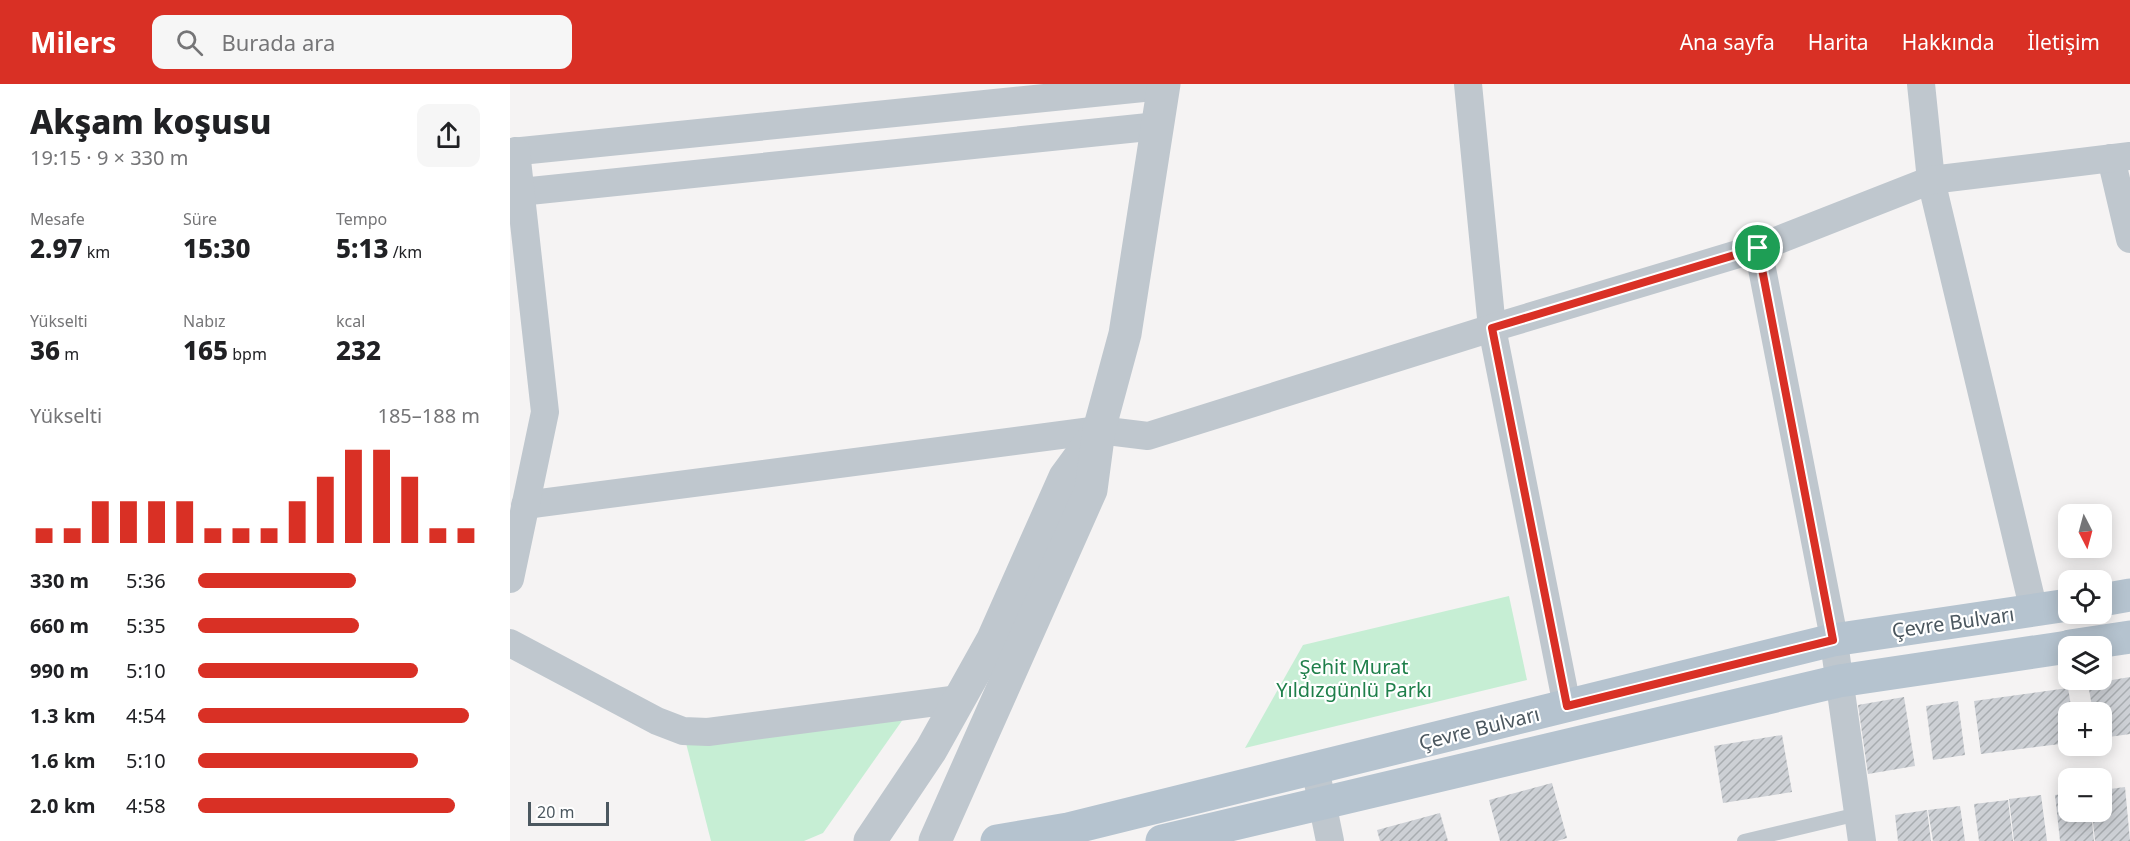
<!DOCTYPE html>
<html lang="tr">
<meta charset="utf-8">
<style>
:root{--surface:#fff;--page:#f6f6f6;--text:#202124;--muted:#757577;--accent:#d93025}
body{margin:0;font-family:"Noto Sans",sans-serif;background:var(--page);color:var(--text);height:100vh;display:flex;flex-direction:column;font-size:22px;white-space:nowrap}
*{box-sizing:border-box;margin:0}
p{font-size:20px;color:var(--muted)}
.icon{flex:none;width:33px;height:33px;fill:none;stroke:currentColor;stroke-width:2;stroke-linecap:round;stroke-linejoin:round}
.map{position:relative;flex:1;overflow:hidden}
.details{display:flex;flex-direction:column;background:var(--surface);width:510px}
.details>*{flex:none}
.needle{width:39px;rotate:174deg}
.controls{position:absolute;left:1548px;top:420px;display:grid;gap:12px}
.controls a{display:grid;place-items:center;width:54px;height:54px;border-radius:12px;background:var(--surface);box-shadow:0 3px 15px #0003;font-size:30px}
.scale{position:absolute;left:18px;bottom:15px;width:81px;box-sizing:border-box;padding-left:6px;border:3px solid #4b575f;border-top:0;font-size:16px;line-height:21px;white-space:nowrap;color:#4b575f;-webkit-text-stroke:4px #fff;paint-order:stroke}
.pin{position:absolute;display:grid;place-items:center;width:51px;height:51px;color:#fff;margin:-26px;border:3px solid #fff;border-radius:50%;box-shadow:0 2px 6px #0007}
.round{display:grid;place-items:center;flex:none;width:63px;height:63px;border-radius:12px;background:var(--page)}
.summary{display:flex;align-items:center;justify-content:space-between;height:102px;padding:0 30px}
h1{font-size:33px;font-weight:800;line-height:45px}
.stats{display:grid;grid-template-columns:repeat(3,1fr);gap:9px;height:102px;padding:6px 30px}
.stats div{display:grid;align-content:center}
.stats b{font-size:26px;font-weight:800}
.stats small{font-size:16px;font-weight:400}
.stats p{font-size:16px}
.chart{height:168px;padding:12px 30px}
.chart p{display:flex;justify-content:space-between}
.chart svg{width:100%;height:108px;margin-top:6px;stroke:var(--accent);stroke-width:6}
ul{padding:0 30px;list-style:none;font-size:20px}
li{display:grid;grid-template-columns:96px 72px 1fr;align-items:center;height:45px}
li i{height:15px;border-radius:8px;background:var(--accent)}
header{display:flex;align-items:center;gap:36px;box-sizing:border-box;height:84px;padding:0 30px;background:var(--accent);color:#fff}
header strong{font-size:28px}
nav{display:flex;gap:33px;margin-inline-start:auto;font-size:21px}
.search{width:420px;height:54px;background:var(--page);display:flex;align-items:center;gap:15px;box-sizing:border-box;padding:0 21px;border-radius:12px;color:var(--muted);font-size:22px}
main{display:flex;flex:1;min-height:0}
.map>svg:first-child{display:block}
.green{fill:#c6eed4}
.building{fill:url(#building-hatch)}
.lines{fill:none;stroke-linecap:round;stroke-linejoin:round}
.service{stroke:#bfc7ce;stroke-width:14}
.minor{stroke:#bfc7ce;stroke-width:28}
.tertiary{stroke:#bfc7ce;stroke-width:33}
.primary{stroke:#b5c3cf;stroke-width:33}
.route-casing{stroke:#fff;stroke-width:12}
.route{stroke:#d93025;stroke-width:8}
.labels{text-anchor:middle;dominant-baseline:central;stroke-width:4.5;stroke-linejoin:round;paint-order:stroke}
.street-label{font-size:20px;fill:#4b575f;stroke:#fff}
.park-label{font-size:20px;fill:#1e7f4a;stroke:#fff}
</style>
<header>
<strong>Milers</strong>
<div class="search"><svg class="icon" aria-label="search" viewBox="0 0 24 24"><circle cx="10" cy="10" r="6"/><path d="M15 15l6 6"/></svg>Burada ara</div>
<nav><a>Ana sayfa</a><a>Harita</a><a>Hakkında</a><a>İletişim</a></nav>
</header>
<main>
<section class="details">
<div class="summary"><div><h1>Akşam koşusu</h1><p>19:15 · 9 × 330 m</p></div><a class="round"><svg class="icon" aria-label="share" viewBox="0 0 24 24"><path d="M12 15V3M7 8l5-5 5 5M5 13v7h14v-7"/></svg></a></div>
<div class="stats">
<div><p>Mesafe</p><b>2.97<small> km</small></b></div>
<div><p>Süre</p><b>15:30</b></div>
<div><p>Tempo</p><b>5:13<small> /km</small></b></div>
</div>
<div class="stats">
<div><p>Yükselti</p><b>36<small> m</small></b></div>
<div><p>Nabız</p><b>165<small> bpm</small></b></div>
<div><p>kcal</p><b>232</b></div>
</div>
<div class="chart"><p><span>Yükselti</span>185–188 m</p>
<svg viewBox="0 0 160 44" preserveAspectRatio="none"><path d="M5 44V38M15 44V38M25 44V27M35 44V27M45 44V27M55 44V27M65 44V38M75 44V38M85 44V38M95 44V27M105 44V17M115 44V6M125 44V6M135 44V17M145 44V38M155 44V38"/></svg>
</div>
<ul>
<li><b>330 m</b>5:36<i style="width:56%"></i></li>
<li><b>660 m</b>5:35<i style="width:57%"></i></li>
<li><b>990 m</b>5:10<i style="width:78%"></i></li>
<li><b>1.3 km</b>4:54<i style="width:96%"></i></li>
<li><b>1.6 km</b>5:10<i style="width:78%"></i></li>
<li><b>2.0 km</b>4:58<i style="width:91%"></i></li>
</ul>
</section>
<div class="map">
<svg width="1620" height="757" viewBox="0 0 1620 757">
<defs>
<pattern id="building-hatch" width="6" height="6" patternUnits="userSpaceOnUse" patternTransform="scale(1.5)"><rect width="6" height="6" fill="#cdd0d5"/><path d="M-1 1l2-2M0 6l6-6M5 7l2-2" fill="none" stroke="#a8acb0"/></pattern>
</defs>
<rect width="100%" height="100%" fill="#f5f3f3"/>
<g class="green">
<path d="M999 512 1017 596 735 664 793 561Z"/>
<path d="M396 631 313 749 294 757H201L176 659Z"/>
</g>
<g class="building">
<path d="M1620 593V650L1592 654V628H1583L1578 600Z"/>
<path d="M1558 604 1562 628H1558V659L1471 670 1464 617Z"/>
<path d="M1394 613 1405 682 1358 690 1348 621Z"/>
<path d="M1448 617 1455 671 1423 676 1416 622Z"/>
<path d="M1272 651 1282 708 1213 719 1204 662Z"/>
<path d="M1042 699 1057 754 1047 757H990L979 716Z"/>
<path d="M1615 703 1620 757H1585L1582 728H1592V706Z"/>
<path d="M1558 709V728H1581L1584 757H1550L1545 711Z"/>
<path d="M1531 711 1537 757H1504L1499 715Z"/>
<path d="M1498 716 1503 757H1469L1464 720Z"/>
<path d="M1450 722 1455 757H1423L1418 726Z"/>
<path d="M1417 726 1421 757H1388L1385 731Z"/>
<path d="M930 729 938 757H870L867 746Z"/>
</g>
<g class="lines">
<path class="service" d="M1234 757 1348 730"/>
<g class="minor">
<path d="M958 0 982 244 1057 622"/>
<path d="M1411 0 1421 96 1524 527"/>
<path d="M0 68 653 2"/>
<path d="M1601 74 1620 155"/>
<path d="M0 109 648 42"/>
<path d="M1248 164 1322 544 1352 757"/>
<path d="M15 421 589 346 638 352 982 244 1248 164 1421 96 1620 72"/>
<path d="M0 495 35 328 6 67"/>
<path d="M0 559 147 637 173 647 198 648 449 615"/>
<path d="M805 684 820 757"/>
</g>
<g class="tertiary">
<path d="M360 757 421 666 483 555 555 393 588 348"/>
<path d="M425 757 581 406 589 346 615 250 654 0"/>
</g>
<g class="primary">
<path d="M1592 516 1620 511"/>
<path d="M1560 562 1620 553"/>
<path d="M487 757 558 745 1323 556 1558 521"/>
<path d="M652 757 1329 597 1558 563"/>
</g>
</g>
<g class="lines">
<defs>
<path id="route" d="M1248 164 1323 556 1057 622 982 244Z"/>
</defs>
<use href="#route" class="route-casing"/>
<use href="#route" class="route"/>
</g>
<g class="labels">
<g class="street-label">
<text transform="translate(1443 538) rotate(-8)">Çevre Bulvarı</text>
<text transform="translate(969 644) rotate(-14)">Çevre Bulvarı</text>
</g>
<g class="park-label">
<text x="844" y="582">Şehit Murat<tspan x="844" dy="23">Yıldızgünlü Parkı</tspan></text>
</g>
</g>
</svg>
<div class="controls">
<a><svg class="needle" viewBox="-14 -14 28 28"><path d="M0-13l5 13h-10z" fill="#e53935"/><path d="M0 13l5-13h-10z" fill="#757577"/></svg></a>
<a><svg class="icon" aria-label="locate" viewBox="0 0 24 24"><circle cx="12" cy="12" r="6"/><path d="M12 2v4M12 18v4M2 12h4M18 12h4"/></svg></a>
<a><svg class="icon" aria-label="layers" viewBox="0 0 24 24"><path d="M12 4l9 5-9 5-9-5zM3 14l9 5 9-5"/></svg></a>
<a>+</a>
<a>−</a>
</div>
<div class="scale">20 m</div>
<div class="pin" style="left:1248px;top:164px;background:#1e9e55"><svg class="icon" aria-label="arrive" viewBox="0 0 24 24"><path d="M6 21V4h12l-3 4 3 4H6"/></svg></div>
</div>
</main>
